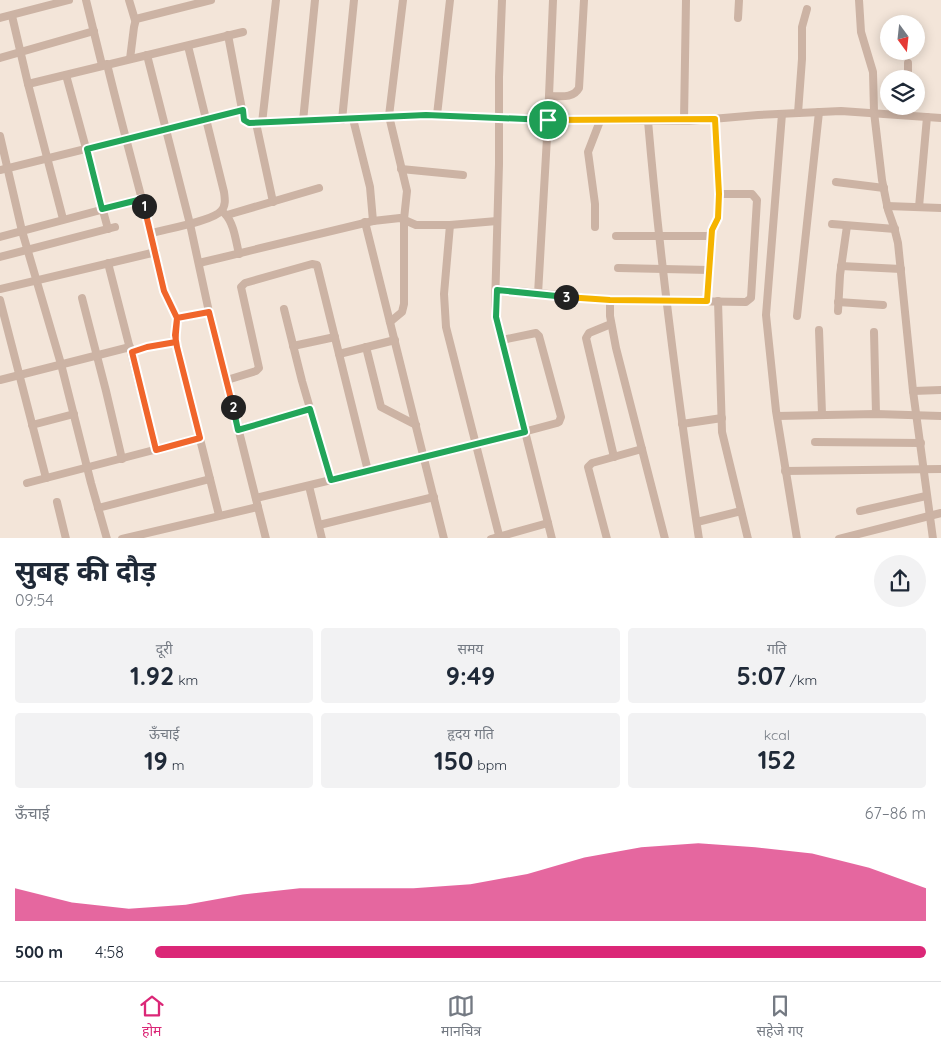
<!DOCTYPE html>
<html lang="hi">
<meta charset="utf-8">
<style>
:root{--surface:#fff;--page:#f2f2f3;--text:#1f2937;--muted:#747a83;--line:#e0e1e3;--accent:#db2777}
body{margin:0;font-family:Quicksand,"Noto Sans Devanagari",sans-serif;background:var(--page);color:var(--text);height:100vh;display:flex;flex-direction:column;font-size:19px;white-space:nowrap}
*{box-sizing:border-box;margin:0}
p{font-size:16px;color:var(--muted)}
.icon{flex:none;width:28px;height:28px;fill:none;stroke:currentColor;stroke-width:2;stroke-linecap:round;stroke-linejoin:round}
.map{position:relative;height:538px;overflow:hidden}
.side{display:flex;flex-direction:column;background:var(--surface);flex:1}
.side>*{flex:none}
.needle{width:32px;rotate:165deg}
.buttons{position:absolute;left:880px;top:15px;display:grid;gap:10px}
.buttons a{display:grid;place-items:center;width:45px;height:45px;border-radius:50%;background:var(--surface);box-shadow:0 2px 12px #0003;font-size:25px}
.pin{position:absolute;display:grid;place-items:center;width:42px;height:42px;color:#fff;margin:-21px;border:2px solid #fff;border-radius:50%;box-shadow:0 1px 5px #0007}
.km{position:absolute;width:25px;height:25px;margin:-12px;border-radius:50%;background:#222;color:#fff;font-size:14px;line-height:25px;text-align:center}
.round{display:grid;place-items:center;flex:none;width:52px;height:52px;border-radius:26px;background:var(--page)}
.headline{display:flex;align-items:center;justify-content:space-between;height:85px;padding:0 15px}
h1{font-size:28px;font-weight:700;line-height:38px}
.figures{display:grid;grid-template-columns:repeat(3,1fr);gap:8px;height:85px;padding:5px 15px}
.figures div{display:grid;align-content:center;border-radius:5px;background:var(--page);text-align:center}
.figures b{font-size:25px;font-weight:700}
.figures small{font-size:14px;font-weight:400}
.figures p{font-size:14px}
.chart{height:140px;padding:10px 15px}
.chart p{display:flex;justify-content:space-between}
.chart svg{width:100%;height:90px;margin-top:5px;fill:var(--accent);opacity:.7}
ul{padding:0 15px;list-style:none;font-size:16px}
li{display:grid;grid-template-columns:80px 60px 1fr;align-items:center;height:38px}
li i{height:12px;border-radius:6px;background:var(--accent)}
.tab-bar{display:flex;justify-content:space-around;align-items:center;height:70px;border-top:1px solid var(--line);background:var(--surface);font-size:14px;color:var(--muted)}
.tab-bar a{display:grid;justify-items:center;gap:2px}
.tab-bar .active{color:var(--accent)}
.map>svg:first-child{display:block}
.lines{fill:none;stroke-linecap:round;stroke-linejoin:round}
.minor{stroke:#ccb3a4;stroke-width:8}
.split-1-casing{stroke:#fff;stroke-width:10}
.split-2-casing{stroke:#fff;stroke-width:10}
.split-3-casing{stroke:#fff;stroke-width:10}
.split-4-casing{stroke:#fff;stroke-width:10}
.split-1{stroke:#22a559;stroke-width:6}
.split-2{stroke:#f0652b;stroke-width:6}
.split-3{stroke:#22a559;stroke-width:6}
.split-4{stroke:#f5b400;stroke-width:6}
</style>
<div class="map">
<svg width="941" height="539" viewBox="0 0 941 539">
<rect width="100%" height="100%" fill="#f3e5d9"/>
<g class="lines">
<g class="minor">
<path d="M86 0 102 65"/>
<path d="M129 0 135 20"/>
<path d="M859 0 861 32 873 72 874 112 882 180 888 210 894 227 898 243 913 391 933 539"/>
<path d="M12 16 28 84 63 219"/>
<path d="M0 18 69 0"/>
<path d="M738 18 739 0"/>
<path d="M228 35 244 120 249 123 426 115 548 120 689 121 758 115 841 111 941 118"/>
<path d="M147 55 190 224 209 312 266 539"/>
<path d="M0 58 94 31"/>
<path d="M130 59 134 27 136 19 211 0"/>
<path d="M107 64C125 139 147 213 164 289 166 299 176 311 177 320 177 329 175 338 177 347L219 515"/>
<path d="M66 75 108 229"/>
<path d="M908 79V63"/>
<path d="M28 84 243 32"/>
<path d="M549 96C560 96 573 99 579 88L584 0"/>
<path d="M798 113 802 59V27L807 9"/>
<path d="M782 114 766 315 776 411 797 539"/>
<path d="M437 115 450 0"/>
<path d="M353 119 370 187 373 221"/>
<path d="M342 120 354 0"/>
<path d="M684 120 686 0"/>
<path d="M303 121 315 0"/>
<path d="M648 121C660 261 678 400 699 539"/>
<path d="M256 123 273 202"/>
<path d="M262 123 276 0"/>
<path d="M0 136 22 231 61 364 91 483 107 539"/>
<path d="M401 169 463 175"/>
<path d="M0 170 243 110"/>
<path d="M836 182 884 188"/>
<path d="M887 206 941 208"/>
<path d="M919 207 927 117"/>
<path d="M225 214C234 223 236 242 239 254"/>
<path d="M227 215 319 188"/>
<path d="M365 222 444 539"/>
<path d="M832 224 895 229"/>
<path d="M450 225 444 294 446 327 500 539"/>
<path d="M595 227V204L588 152 600 121"/>
<path d="M152 233C166 229 213 221 221 211 226 206 225 199 224 192L188 46"/>
<path d="M616 236H711"/>
<path d="M0 237 142 199"/>
<path d="M0 257 115 227"/>
<path d="M108 263 156 450"/>
<path d="M199 263 373 221 400 218 416 225H450L497 221"/>
<path d="M841 266 901 269"/>
<path d="M618 268 709 270"/>
<path d="M0 289 156 252"/>
<path d="M497 289 610 300 746 302 751 298 757 200 752 194H719"/>
<path d="M538 294 548 120 553 0"/>
<path d="M82 298 106 391 122 459"/>
<path d="M0 300 46 478"/>
<path d="M610 300V316L616 348 665 539"/>
<path d="M707 301 711 230 718 218 719 194 715 119"/>
<path d="M718 301 722 432 748 539"/>
<path d="M838 302 883 305"/>
<path d="M284 309 302 381 331 480"/>
<path d="M838 311 840 275 847 226"/>
<path d="M797 316 819 112"/>
<path d="M177 319 209 312"/>
<path d="M390 322 402 312 404 304V219L407 191 389 116 403 0"/>
<path d="M611 324 589 333 586 338 614 457"/>
<path d="M819 330 822 414"/>
<path d="M874 332 876 414"/>
<path d="M502 340 496 317 495 306 499 164V77L502 0"/>
<path d="M293 346 335 337"/>
<path d="M366 347 381 407 416 425"/>
<path d="M131 352 147 347 176 342"/>
<path d="M339 354 395 340"/>
<path d="M0 380 130 347"/>
<path d="M227 380 256 371 259 368 241 287 245 283 312 264 317 265 368 471"/>
<path d="M913 391 941 390"/>
<path d="M777 416 876 414 941 416"/>
<path d="M682 424 722 418"/>
<path d="M32 425 74 414"/>
<path d="M238 429 310 409"/>
<path d="M815 442 921 443"/>
<path d="M785 471 941 469"/>
<path d="M27 483 200 438"/>
<path d="M309 486 322 539"/>
<path d="M256 498C357 474 458 450 557 423L559 422 561 417 539 336 536 333 502 340 552 539"/>
<path d="M57 502 66 539"/>
<path d="M98 508 210 479"/>
<path d="M860 511 926 496"/>
<path d="M697 522 741 511"/>
<path d="M319 525 434 497"/>
<path d="M122 539 258 507"/>
<path d="M491 539 548 523"/>
<path d="M607 539 588 467 592 463 642 449"/>
<path d="M839 539 941 513"/>
</g>
</g>
<g class="lines">
<defs>
<path id="split-1" d="M144 206 142 199 102 209 87 149 243 110 244 120 249 123 426 115 548 120"/>
<path id="split-2" d="M144 206 164 291 177 318 175 335 177 347 200 438 156 450 132 352 147 347 176 342C175 334 177 327 177 318L209 312 233 407"/>
<path id="split-3" d="M233 407 238 430 310 409 331 480 525 432 496 317 497 290 566 297"/>
<path id="split-4" d="M548 120 715 119 719 194 718 218 712 230 707 301 610 300 566 297"/>
</defs>
<use href="#split-1" class="split-1-casing"/>
<use href="#split-2" class="split-2-casing"/>
<use href="#split-3" class="split-3-casing"/>
<use href="#split-4" class="split-4-casing"/>
<use href="#split-1" class="split-1"/>
<use href="#split-2" class="split-2"/>
<use href="#split-3" class="split-3"/>
<use href="#split-4" class="split-4"/>
</g>
</svg>
<div class="buttons">
<a><svg class="needle" viewBox="-14 -14 28 28"><path d="M0-13l5 13h-10z" fill="#e53935"/><path d="M0 13l5-13h-10z" fill="#747a83"/></svg></a>
<a><svg class="icon" aria-label="layers" viewBox="0 0 24 24"><path d="M12 4l9 5-9 5-9-5zM3 14l9 5 9-5"/></svg></a>
</div>
<div class="pin" style="left:548px;top:120px;background:#1e9e55"><svg class="icon" aria-label="arrive" viewBox="0 0 24 24"><path d="M6 21V4h12l-3 4 3 4H6"/></svg></div>
<b class="km" style="left:144px;top:206px">1</b>
<b class="km" style="left:233px;top:407px">2</b>
<b class="km" style="left:566px;top:297px">3</b>
</div>
<section class="side">
<div class="headline"><div><h1>सुबह की दौड़</h1><p>09:54</p></div><a class="round"><svg class="icon" aria-label="share" viewBox="0 0 24 24"><path d="M12 15V3M7 8l5-5 5 5M5 13v7h14v-7"/></svg></a></div>
<div class="figures">
<div><p>दूरी</p><b>1.92<small> km</small></b></div>
<div><p>समय</p><b>9:49</b></div>
<div><p>गति</p><b>5:07<small> /km</small></b></div>
</div>
<div class="figures">
<div><p>ऊँचाई</p><b>19<small> m</small></b></div>
<div><p>हृदय गति</p><b>150<small> bpm</small></b></div>
<div><p>kcal</p><b>152</b></div>
</div>
<div class="chart"><p><span>ऊँचाई</span>67–86 m</p>
<svg viewBox="0 0 160 44" preserveAspectRatio="none"><path d="M0 44V28L10 35L20 38L30 36L40 31L50 28L60 28L70 28L80 26L90 21L100 13L110 8L120 6L130 8L140 11L150 18L160 28V44z"/></svg>
</div>
<ul>
<li><b>500 m</b>4:58<i style="width:100%"></i></li>
</ul>
</section>
<nav class="tab-bar">
<a class="active"><svg class="icon" aria-label="home" viewBox="0 0 24 24"><path d="M3 11l9-7 9 7M6 9v11h12V9"/></svg>होम</a>
<a><svg class="icon" aria-label="map" viewBox="0 0 24 24"><path d="M3 6l6-2 6 2 6-2v14l-6 2-6-2-6 2zM9 4v14M15 6v14"/></svg>मानचित्र</a>
<a><svg class="icon" aria-label="saved" viewBox="0 0 24 24"><path d="M7 4h10v16l-5-4-5 4z"/></svg>सहेजे गए</a>
</nav>
